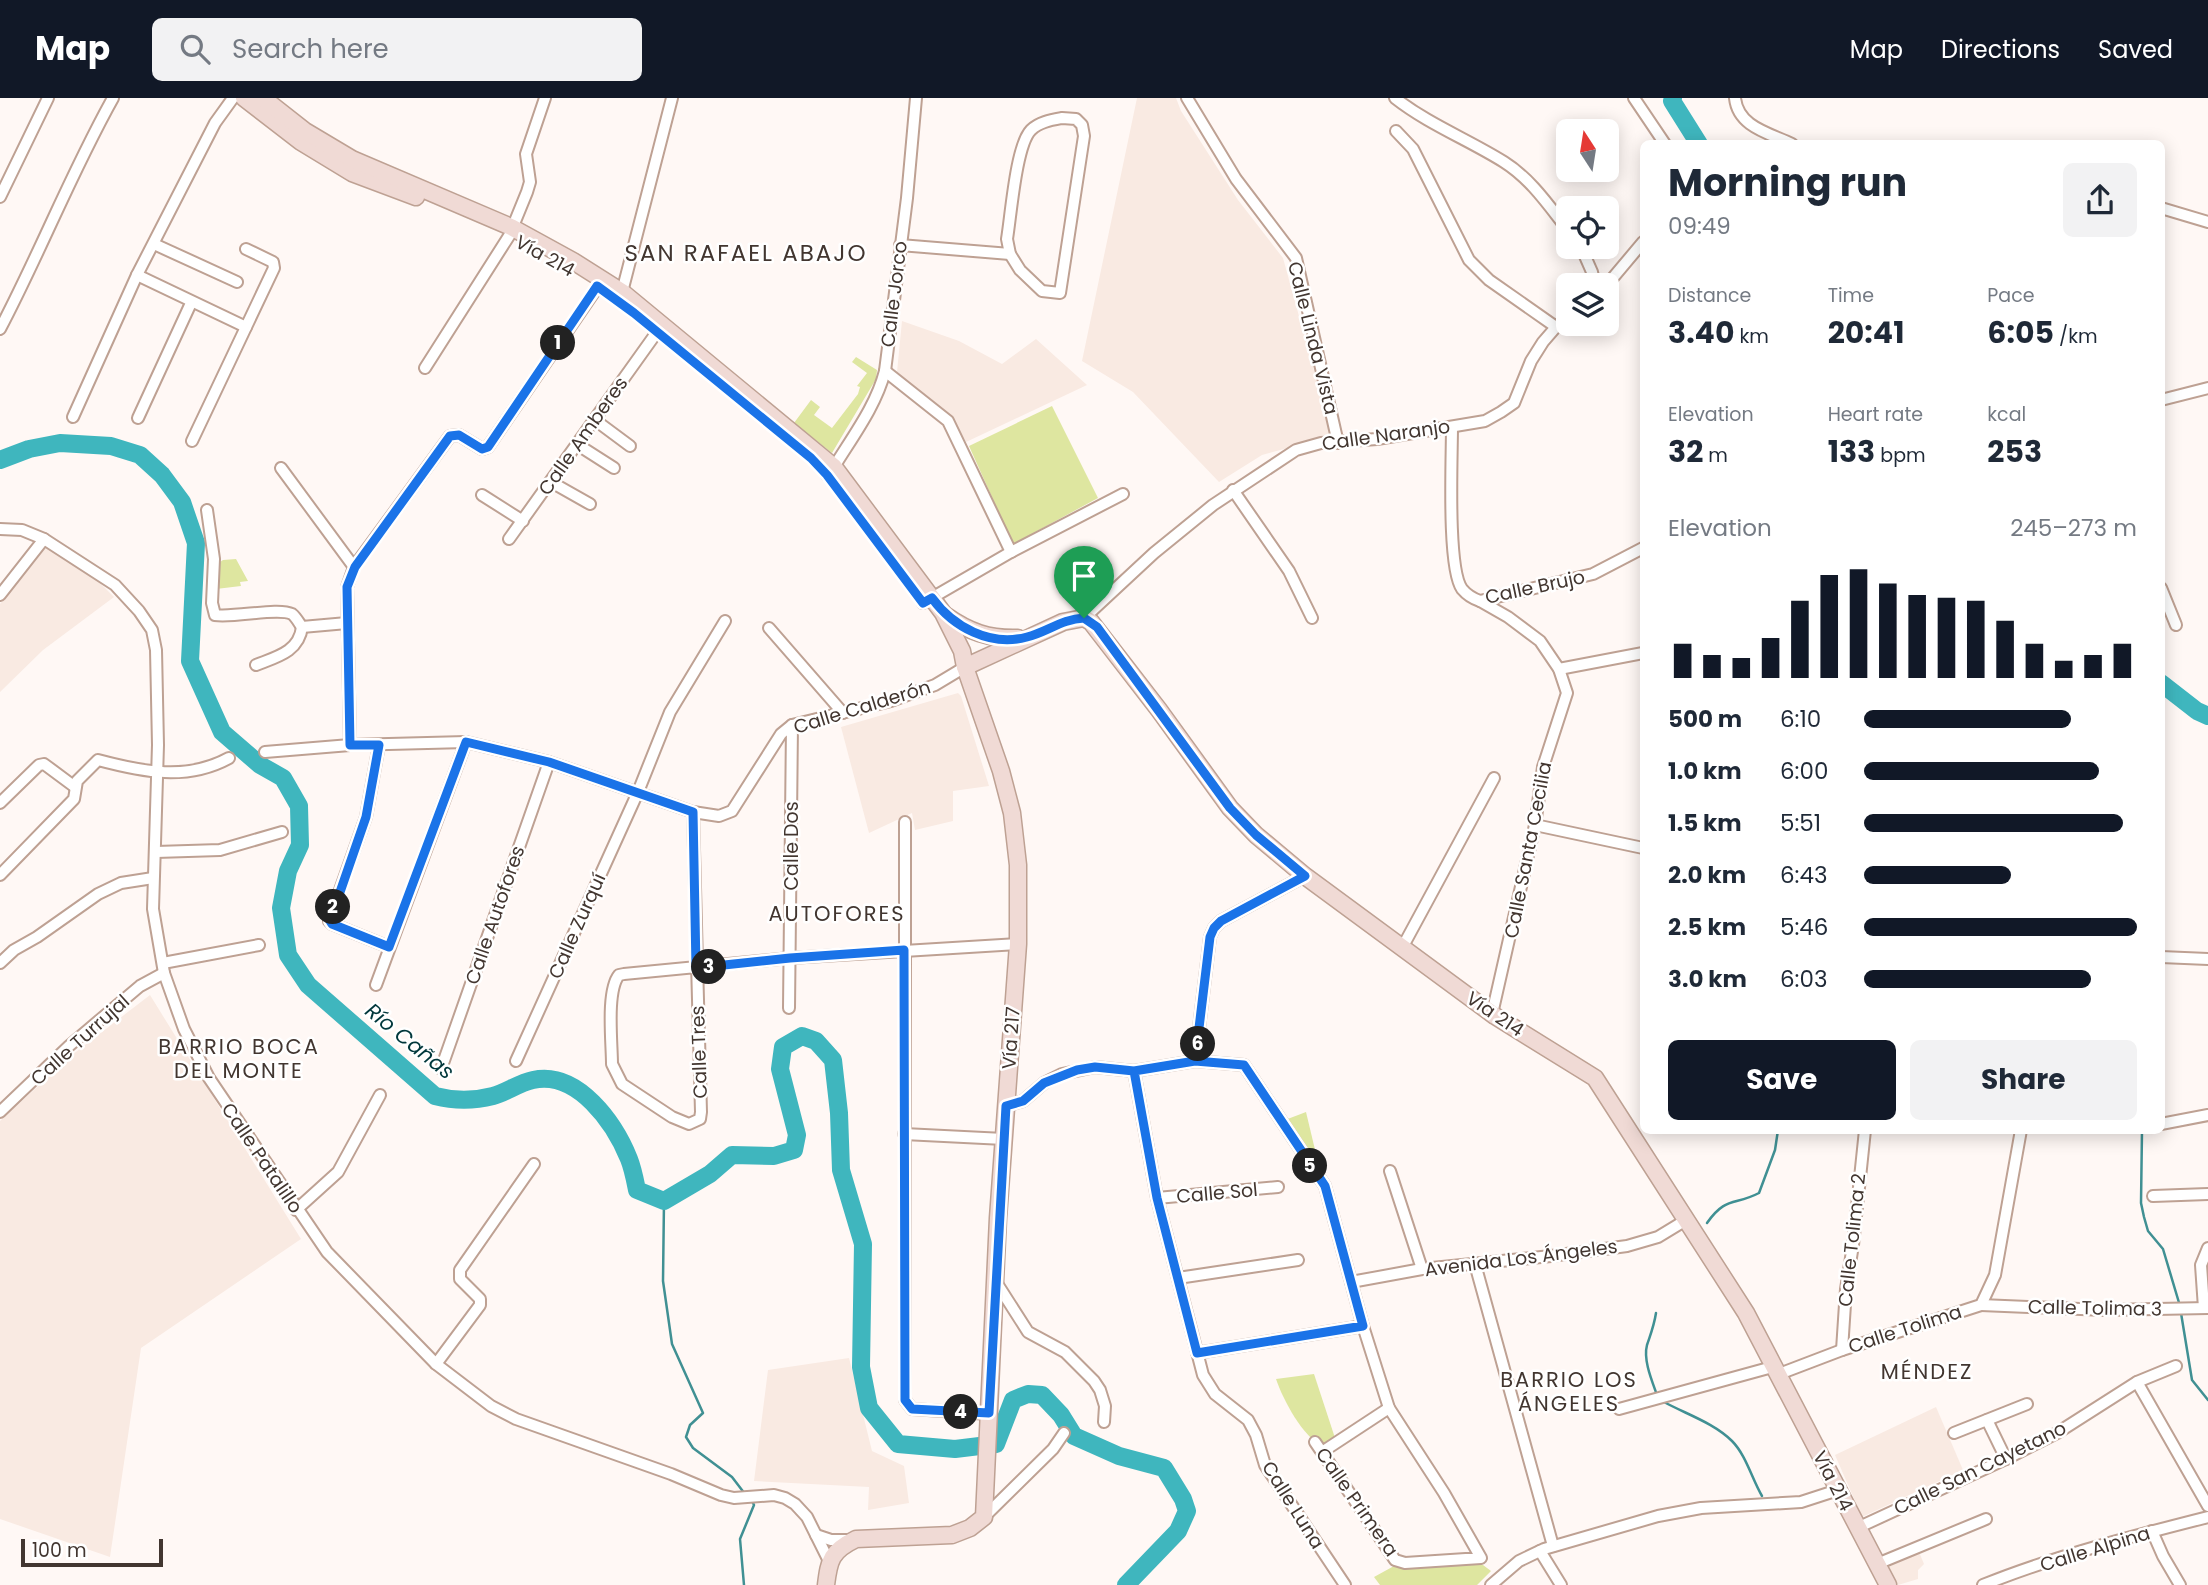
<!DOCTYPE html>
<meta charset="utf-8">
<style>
:root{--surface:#fff;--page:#f2f2f3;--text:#1f2937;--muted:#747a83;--accent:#111827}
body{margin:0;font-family:Poppins,sans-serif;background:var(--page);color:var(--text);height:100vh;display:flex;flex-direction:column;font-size:26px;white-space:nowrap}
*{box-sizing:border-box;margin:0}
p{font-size:23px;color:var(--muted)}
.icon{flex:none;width:38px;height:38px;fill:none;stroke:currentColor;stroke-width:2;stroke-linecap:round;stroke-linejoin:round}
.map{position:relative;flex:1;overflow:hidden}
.side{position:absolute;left:1640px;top:42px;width:525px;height:994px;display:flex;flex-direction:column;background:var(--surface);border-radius:10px;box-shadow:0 4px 18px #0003}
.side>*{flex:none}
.needle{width:46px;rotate:348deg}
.buttons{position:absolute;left:1556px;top:21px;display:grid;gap:14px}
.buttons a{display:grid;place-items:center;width:63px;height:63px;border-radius:10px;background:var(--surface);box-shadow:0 4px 18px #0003;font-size:35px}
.scale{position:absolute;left:21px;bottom:18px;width:142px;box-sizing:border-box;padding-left:7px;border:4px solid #423630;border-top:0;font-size:19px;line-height:24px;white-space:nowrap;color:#423630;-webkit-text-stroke:5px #fff;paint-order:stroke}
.pin{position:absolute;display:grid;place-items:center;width:60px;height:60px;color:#fff;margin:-72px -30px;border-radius:50% 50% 50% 0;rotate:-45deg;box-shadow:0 0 7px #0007}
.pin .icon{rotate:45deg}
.km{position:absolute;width:35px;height:35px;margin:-18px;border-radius:50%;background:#222;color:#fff;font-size:19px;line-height:35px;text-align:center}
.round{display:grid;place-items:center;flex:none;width:74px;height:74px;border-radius:10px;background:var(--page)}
.summary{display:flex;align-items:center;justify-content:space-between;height:119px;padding:0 28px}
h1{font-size:38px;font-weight:700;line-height:52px}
.figures{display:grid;grid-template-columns:repeat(3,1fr);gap:10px;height:119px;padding:7px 28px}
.figures div{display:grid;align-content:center}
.figures b{font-size:30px;font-weight:700}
.figures small{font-size:19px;font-weight:400}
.figures p{font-size:19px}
.chart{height:196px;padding:14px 28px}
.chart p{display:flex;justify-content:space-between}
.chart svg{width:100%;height:126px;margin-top:7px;stroke:var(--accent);stroke-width:6}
.button{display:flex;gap:14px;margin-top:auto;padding:14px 28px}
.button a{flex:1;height:80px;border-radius:10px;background:var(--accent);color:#fff;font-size:28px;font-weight:700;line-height:80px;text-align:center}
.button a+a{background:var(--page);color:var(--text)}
ul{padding:0 28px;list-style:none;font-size:23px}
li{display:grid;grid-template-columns:112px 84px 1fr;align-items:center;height:52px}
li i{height:18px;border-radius:9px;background:var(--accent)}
header{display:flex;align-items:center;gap:42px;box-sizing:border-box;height:98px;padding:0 35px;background:var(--accent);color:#fff}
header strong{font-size:33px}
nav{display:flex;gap:38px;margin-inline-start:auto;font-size:24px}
.search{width:490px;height:63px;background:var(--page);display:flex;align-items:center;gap:18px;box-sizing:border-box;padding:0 24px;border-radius:10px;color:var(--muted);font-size:26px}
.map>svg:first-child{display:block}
.built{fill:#f9eae2}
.green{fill:#dee6a0}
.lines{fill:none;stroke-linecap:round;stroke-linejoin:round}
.stream{stroke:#409093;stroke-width:2.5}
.river{stroke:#3fb6be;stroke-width:18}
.minor-casing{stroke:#bea193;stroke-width:14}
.secondary-casing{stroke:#bea193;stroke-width:19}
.minor{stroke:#fff;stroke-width:10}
.secondary{stroke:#f0dad5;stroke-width:16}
.route-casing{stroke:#fff;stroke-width:14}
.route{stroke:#1a73e8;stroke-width:9}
.labels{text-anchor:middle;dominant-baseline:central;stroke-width:5;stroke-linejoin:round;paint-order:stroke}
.street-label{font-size:19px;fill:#423630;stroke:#fff}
.neighbourhood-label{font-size:21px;letter-spacing:2px;fill:#423630;stroke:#fff}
.water-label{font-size:21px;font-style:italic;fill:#00373b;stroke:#fff}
.quarter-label{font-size:23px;letter-spacing:2px;fill:#423630;stroke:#fff}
</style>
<header>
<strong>Map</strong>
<div class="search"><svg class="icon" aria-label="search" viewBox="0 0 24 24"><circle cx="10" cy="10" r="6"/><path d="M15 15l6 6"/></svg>Search here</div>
<nav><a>Map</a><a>Directions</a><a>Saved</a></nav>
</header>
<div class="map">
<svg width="2208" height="1487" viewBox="0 0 2208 1487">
<rect width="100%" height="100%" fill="#fff8f5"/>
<g class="built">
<path d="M1137 0H1176L1181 13 1238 102 1283 160 1332 338 1262 357 1219 384 1133 294 1082 263Z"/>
<path d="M902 223 959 243 1002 266 1036 241 1087 287 966 344 949 317 897 274Z"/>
<path d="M48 447 100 485 114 499 43 552 0 594V506Z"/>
<path d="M958 595 961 598 989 688 953 693V723L915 732 912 715 869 735 841 629Z"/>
<path d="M150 897 301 1141 141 1250 110 1459 0 1421V1023L72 957Z"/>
<path d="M849 1260 872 1353 904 1368 909 1405 868 1412 869 1389 754 1383 768 1272Z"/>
<path d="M1936 1309 1963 1372 1862 1419 1835 1357Z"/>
<path d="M1919 1454 1924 1466 1918 1472V1481L1898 1487 1887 1466Z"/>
</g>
<g class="green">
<path d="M856 259 877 272 876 281 832 355 794 325 811 302 820 309 814 317 832 330 858 296 860 289 857 288 867 275 852 264Z"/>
<path d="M1052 308 1098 400 1013 446 969 348Z"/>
<path d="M236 461 248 483 240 484 241 488 216 491 217 466 223 462Z"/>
<path d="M1306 1014 1322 1081 1285 1022Z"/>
<path d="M1314 1276 1335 1340 1323 1349C1303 1339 1283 1302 1276 1281Z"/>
<path d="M1479 1464 1491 1473 1477 1487H1380L1374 1479 1394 1468 1420 1470Z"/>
</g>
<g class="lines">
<g class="stream">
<path d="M2142 1032 2141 1105 2144 1119 2148 1133 2163 1151 2180 1208"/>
<path d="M664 1103 663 1183 672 1246 703 1315 690 1327 686 1339 693 1350 732 1379 745 1396"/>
<path d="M1707 1125C1726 1098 1734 1108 1759 1095L1775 1052 1778 1032"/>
<path d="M1656 1215C1654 1228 1651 1235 1647 1247 1643 1262 1652 1283 1657 1297"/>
<path d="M2181 1215 2192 1282 2208 1302"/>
<path d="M1664 1304C1686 1316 1714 1325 1732 1343 1746 1357 1752 1381 1762 1398"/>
<path d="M744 1487 740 1441 754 1407 752 1403"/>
</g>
<g class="river">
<path d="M1673 0 1672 3 1699 46"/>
<path d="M0 362 29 351 60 345 111 348 140 357 162 377 182 404 196 445 190 563 222 634 260 667 283 680 299 708 300 747 288 773 281 810 288 857 308 887 435 998C454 1003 474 1003 493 998 507 994 519 985 533 982 578 972 615 1026 629 1061 633 1071 635 1082 637 1092L664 1103 710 1076 732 1057 774 1058 794 1052 797 1037 780 971 783 949 802 938 816 943 833 962 839 1015 841 1072 863 1146 861 1269 869 1310 898 1346 955 1351 996 1346 1013 1302 1028 1296 1042 1297 1061 1317 1074 1338 1119 1358 1164 1370 1183 1401 1187 1413 1178 1433 1126 1487"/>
<path d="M2161 585 2197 613 2208 618"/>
</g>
<defs>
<g id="minor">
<path d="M1187 0 1236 81 1296 160 1338 345"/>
<path d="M1395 0C1428 26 1469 42 1504 64 1531 81 1549 108 1568 132"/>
<path d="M1634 0 1665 46"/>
<path d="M1735 0C1738 29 1769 35 1792 46"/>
<path d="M1062 20 1076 21 1082 27 1084 38 1060 195 1042 193 1020 172 1010 156 1007 141C1011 117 1016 47 1031 32 1039 24 1051 22 1062 20Z"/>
<path d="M1396 33 1413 51 1469 162 1489 182 1556 229"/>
<path d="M0 99 48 0"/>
<path d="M2161 110 2208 124"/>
<path d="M154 146 237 184"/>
<path d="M900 147 1010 156"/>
<path d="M1581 149 1592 174 1595 187"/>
<path d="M137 177 246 229"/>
<path d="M1606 188 1643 144"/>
<path d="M622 194 672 0"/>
<path d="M0 231C40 155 71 75 113 0"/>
<path d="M425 270 509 138 527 94 530 84 526 56 545 0"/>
<path d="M885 273 948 323 1011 454"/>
<path d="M2161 302 2208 290"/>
<path d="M73 319 137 177 215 25 233 0"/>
<path d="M138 320 191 205"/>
<path d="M595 322 630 348"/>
<path d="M1452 329C1452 360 1447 470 1462 491 1467 497 1474 501 1480 503L1593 476 1643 450"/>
<path d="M192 343 274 170 273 164 246 151"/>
<path d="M578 347 614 370"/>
<path d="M281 370 354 469"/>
<path d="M827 377 834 369C853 338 876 308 885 273L907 100 916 0"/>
<path d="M551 384 590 406"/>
<path d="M1233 392 1289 473 1312 520"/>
<path d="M482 397 523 423"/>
<path d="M207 412 214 461 212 505 215 517C235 520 278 509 292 516 296 519 299 525 302 529L347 525"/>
<path d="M0 431 22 432 44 441 115 487 139 513 152 532 156 552 158 647 153 811 164 875 184 931 209 980 327 1154 436 1266 491 1308 516 1321 671 1376 721 1397 734 1400 774 1397 785 1400 795 1406 807 1419 829 1463"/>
<path d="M509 441 657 234"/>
<path d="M2161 490 2176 527"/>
<path d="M0 497 44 441"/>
<path d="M1480 503 1508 519 1540 543 1559 571 1567 595 1543 669 1535 727 1492 916"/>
<path d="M923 505 1011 454 1123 396"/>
<path d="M1084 520 1154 455 1213 407 1296 352 1321 345 1377 341 1485 323 1501 314 1514 305 1531 263 1543 244 1556 229 1568 219"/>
<path d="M769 530 843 615"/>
<path d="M256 567C276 559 299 554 302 529"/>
<path d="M1559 571 1643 555"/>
<path d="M350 647 347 489 354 469 450 338 459 337 482 351 488 349 603 181"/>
<path d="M379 647 366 719 329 823 332 826 389 849"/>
<path d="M265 654 350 647 466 644 549 664 693 714 719 718 732 713 781 636 792 627 891 603 935 587 965 569"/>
<path d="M0 705 39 667 44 666 75 689"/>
<path d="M693 714 701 1014 700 1021 689 1026 672 1019 622 986 612 966C612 945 606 893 619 877L624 876 790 860 1018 846"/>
<path d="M905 724V1302L912 1311 989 1316"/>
<path d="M1535 727 1643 750"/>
<path d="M156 754 220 752 282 734"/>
<path d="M0 777 74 701 77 683 98 662C143 674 187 683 229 660"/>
<path d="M1402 850 1494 680"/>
<path d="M2161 859 2208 861"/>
<path d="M0 865 14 852 37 839 98 796 121 785 153 780"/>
<path d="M163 865 259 847"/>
<path d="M376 887 466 644"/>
<path d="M789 910 792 627"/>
<path d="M516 963 638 694 670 614 725 523"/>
<path d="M1195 963 1210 839 1214 830 1221 823 1305 778"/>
<path d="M441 971 549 664"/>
<path d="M1134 973 1157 1100 1203 1277 1215 1296 1248 1322 1256 1337 1265 1367 1345 1487"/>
<path d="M1006 1008 1023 1003 1044 985 1062 976 1095 969 1134 973 1195 963 1244 967 1325 1088 1363 1228 1389 1310 1444 1395 1481 1460 1405 1465 1395 1462 1315 1344"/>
<path d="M0 1014 69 948 140 888 164 875"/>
<path d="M2161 1026 2208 1017"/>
<path d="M904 1036 1004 1041"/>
<path d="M1390 1073 1422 1171"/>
<path d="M2153 1098 2208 1096"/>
<path d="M1157 1100 1278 1089"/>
<path d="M296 1112 338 1074 380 997"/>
<path d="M1475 1166 1553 1448"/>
<path d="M1178 1180 1298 1162"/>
<path d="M996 1184 1028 1234 1065 1254 1094 1283 1100 1292 1105 1308 1104 1324"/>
<path d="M1351 1184 1422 1171 1551 1158 1627 1148 1658 1139 1686 1122"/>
<path d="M1981 1207 2105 1212 2208 1210"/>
<path d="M2204 1210 2201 1167 2208 1150"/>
<path d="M1842 1252 1846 1191 1853 1147 1865 1032"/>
<path d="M1197 1255 1363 1228"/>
<path d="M436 1266 480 1207V1201L460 1181V1172L534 1066"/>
<path d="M1779 1276 1842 1252 1981 1207 1995 1177 2021 1032"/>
<path d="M2137 1284 2208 1408"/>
<path d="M1619 1311 1776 1268"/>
<path d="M1987 1322 2006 1361"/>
<path d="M1954 1335 2027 1306"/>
<path d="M1322 1354 1389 1310"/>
<path d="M984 1419 1053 1351 1064 1335"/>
<path d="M1857 1430 2006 1361 2057 1335 2137 1284 2176 1268"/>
<path d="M2152 1433 2163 1458 2180 1487"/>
<path d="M816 1437 831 1442H851"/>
<path d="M1540 1453 1561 1487"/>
<path d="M1877 1466 1986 1421"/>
<path d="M1491 1487 1519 1463 1544 1451 1658 1418 1701 1410 1801 1404 1838 1392"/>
<path d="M1983 1487C2055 1458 2133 1438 2208 1419"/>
</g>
<g id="secondary">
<path d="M244 0 301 44 352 75 416 99"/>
<path d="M263 0 305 33 352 61 511 129 573 163 622 194 834 369 943 515 962 553 965 569 1001 673 1012 715 1018 767V846L998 1120 984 1419 970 1430 952 1437 856 1441C831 1453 829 1462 826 1487"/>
<path d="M945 517C969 534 989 541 1018 540"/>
<path d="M965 569 1063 524 1084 520 1091 524 1159 612 1230 710 1256 737 1305 778 1495 918 1595 980 1746 1215 1888 1487"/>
</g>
</defs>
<use href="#minor" class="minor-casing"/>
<use href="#secondary" class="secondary-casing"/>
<use href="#minor" class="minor"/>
<use href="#secondary" class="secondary"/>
</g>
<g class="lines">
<defs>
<path id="route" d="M1084 520C1062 521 1047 534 1027 539 990 549 953 529 932 500L923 505 827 377 811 360 634 215 597 188 488 349 482 351 459 337 450 338 355 469 347 489 350 647H379L366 719 330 823 332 826 389 849 466 644 549 664 693 714 696 870 790 860 904 852 905 1302 912 1311 989 1315 1006 1008 1023 1003 1044 985 1077 972 1095 969 1134 973 1195 963 1244 967 1325 1088 1363 1228 1197 1255 1157 1100 1134 973 1195 963 1210 839 1214 830 1221 823 1305 778 1256 737 1230 710 1097 529 1084 520"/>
</defs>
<use href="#route" class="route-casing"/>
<use href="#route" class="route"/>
</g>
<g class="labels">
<g class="street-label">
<text transform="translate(545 158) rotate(29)">Vía 214</text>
<text transform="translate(894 196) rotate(-83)">Calle Jorco</text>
<text transform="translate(1313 240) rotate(76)">Calle Linda Vista</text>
<text transform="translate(1386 337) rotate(-8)">Calle Naranjo</text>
<text transform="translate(583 338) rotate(-55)">Calle Amberes</text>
<text transform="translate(1535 489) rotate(-12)">Calle Brujo</text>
<text transform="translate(862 609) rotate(-17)">Calle Calderón</text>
<text transform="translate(791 748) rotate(-90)">Calle Dos</text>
<text transform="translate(1528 752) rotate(-79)">Calle Santa Cecilia</text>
<text transform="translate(495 817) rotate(-71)">Calle Autofores</text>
<text transform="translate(577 828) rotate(-66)">Calle Zurquí</text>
<text transform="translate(1495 916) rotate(34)">Vía 214</text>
<text transform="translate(1011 940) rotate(-86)">Vía 217</text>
<text transform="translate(80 942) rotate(-42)">Calle Turrujal</text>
<text transform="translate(699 954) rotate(-92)">Calle Tres</text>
<text transform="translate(262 1060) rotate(56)">Calle Patalillo</text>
<text transform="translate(1217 1095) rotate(-5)">Calle Sol</text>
<text transform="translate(1852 1142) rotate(-84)">Calle Tolima 2</text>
<text transform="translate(1521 1160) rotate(-7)">Avenida Los Ángeles</text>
<text transform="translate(2095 1210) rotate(1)">Calle Tolima 3</text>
<text transform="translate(1905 1231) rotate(-18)">Calle Tolima</text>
<text transform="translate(1980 1370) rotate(-26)">Calle San Cayetano</text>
<text transform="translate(1833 1383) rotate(63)">Vía 214</text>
<text transform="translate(1357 1404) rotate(55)">Calle Primera</text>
<text transform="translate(1293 1407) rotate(58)">Calle Luna</text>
<text transform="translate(2095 1451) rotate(-17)">Calle Alpina</text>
</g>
<g class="neighbourhood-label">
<text x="837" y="815">AUTOFORES</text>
<text x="239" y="948">BARRIO BOCA<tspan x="239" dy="24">DEL MONTE</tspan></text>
<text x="1927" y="1273">MÉNDEZ</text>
<text x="1569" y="1281">BARRIO LOS<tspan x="1569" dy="24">ÁNGELES</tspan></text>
</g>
<g class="water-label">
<text transform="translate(410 943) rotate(39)">Río Cañas</text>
</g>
<g class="quarter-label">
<text x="746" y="155">SAN RAFAEL ABAJO</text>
</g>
</g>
</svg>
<div class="buttons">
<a><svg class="needle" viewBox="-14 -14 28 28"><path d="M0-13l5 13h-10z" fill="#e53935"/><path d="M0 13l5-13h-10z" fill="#747a83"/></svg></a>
<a><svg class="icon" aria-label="locate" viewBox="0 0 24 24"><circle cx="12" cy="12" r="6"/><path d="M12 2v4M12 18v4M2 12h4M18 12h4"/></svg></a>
<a><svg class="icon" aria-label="layers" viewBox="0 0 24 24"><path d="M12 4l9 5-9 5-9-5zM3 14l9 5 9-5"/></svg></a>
</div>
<div class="scale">100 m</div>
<div class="pin" style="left:1084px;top:520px;background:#1e9e55"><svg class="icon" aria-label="arrive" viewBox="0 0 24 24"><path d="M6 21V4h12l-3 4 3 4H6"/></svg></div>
<b class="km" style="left:558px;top:245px">1</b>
<b class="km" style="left:333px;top:809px">2</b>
<b class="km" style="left:709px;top:869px">3</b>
<b class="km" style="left:961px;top:1314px">4</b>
<b class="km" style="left:1310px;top:1068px">5</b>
<b class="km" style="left:1198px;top:946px">6</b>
<section class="side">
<div class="summary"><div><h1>Morning run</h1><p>09:49</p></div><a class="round"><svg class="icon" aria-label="share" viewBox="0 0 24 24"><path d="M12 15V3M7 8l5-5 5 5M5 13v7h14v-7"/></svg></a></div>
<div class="figures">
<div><p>Distance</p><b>3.40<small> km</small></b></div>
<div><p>Time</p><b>20:41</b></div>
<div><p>Pace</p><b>6:05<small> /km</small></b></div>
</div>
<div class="figures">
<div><p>Elevation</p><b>32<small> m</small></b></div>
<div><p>Heart rate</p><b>133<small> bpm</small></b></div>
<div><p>kcal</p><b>253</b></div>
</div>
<div class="chart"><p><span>Elevation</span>245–273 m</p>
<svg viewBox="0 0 160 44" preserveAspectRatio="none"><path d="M5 44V32M15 44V36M25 44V37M35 44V30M45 44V17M55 44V8M65 44V6M75 44V11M85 44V15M95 44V16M105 44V17M115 44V24M125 44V32M135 44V38M145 44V36M155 44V32"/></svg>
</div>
<ul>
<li><b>500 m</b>6:10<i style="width:76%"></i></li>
<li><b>1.0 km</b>6:00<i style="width:86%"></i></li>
<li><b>1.5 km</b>5:51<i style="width:95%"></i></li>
<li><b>2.0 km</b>6:43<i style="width:54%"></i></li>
<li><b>2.5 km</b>5:46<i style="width:100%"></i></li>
<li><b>3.0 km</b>6:03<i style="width:83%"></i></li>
</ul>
<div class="button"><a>Save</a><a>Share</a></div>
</section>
</div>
